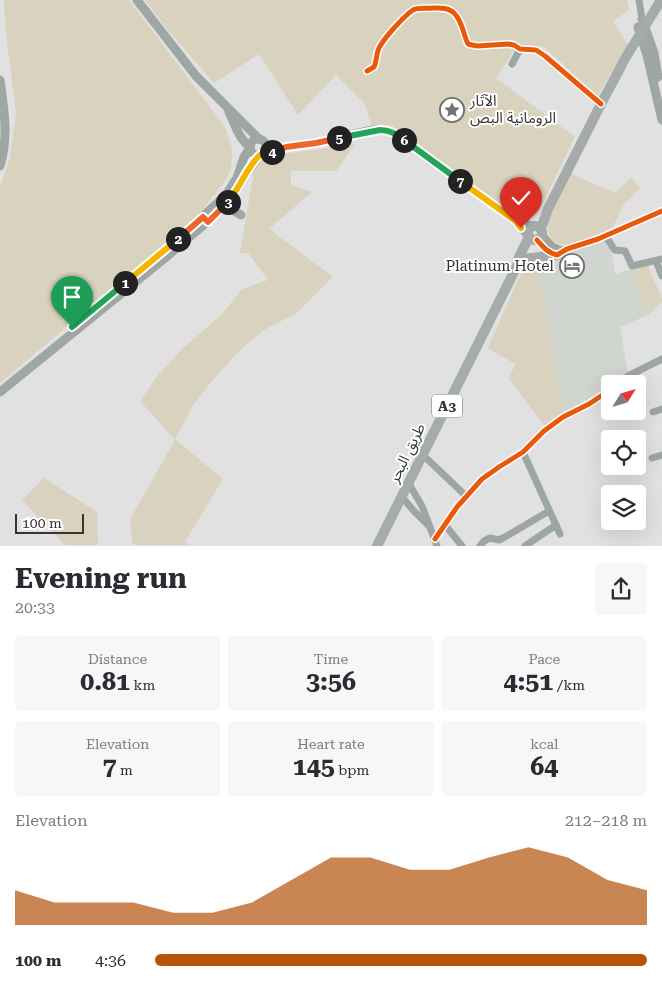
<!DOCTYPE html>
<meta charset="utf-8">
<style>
:root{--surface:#fff;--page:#f7f7f7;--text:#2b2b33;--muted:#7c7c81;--accent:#b45309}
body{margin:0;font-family:"Roboto Serif","Noto Sans Arabic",serif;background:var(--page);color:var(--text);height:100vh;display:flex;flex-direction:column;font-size:19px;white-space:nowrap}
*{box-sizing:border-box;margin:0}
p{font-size:16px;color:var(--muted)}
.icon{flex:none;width:28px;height:28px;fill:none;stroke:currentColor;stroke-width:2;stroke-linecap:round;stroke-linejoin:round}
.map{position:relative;height:546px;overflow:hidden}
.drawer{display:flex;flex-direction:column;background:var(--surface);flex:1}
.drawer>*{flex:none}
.needle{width:32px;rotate:53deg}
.fabs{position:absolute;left:601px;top:375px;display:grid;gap:10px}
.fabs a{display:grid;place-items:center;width:45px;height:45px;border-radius:5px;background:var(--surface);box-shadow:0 5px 20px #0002;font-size:25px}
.scale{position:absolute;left:15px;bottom:12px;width:69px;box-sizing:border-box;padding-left:5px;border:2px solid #343534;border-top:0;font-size:14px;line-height:18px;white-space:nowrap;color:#343534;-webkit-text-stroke:4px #fff;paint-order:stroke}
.pin{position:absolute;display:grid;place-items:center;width:42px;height:42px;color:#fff;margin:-51px -21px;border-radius:50% 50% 50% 0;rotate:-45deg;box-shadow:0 0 5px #0007}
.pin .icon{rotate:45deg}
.km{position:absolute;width:25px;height:25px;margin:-12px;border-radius:50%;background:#222;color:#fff;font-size:14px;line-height:25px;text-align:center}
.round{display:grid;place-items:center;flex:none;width:52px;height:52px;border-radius:5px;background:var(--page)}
.head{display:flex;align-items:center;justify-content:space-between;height:85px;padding:0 15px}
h1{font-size:28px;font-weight:700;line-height:38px}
.figures{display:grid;grid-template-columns:repeat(3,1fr);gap:8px;height:85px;padding:5px 15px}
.figures div{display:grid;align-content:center;border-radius:5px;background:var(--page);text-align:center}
.figures b{font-size:25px;font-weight:700}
.figures small{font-size:14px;font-weight:400}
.figures p{font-size:14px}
.chart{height:140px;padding:10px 15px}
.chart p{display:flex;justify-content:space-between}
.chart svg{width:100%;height:90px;margin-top:5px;fill:var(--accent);opacity:.7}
ul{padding:0 15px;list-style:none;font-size:16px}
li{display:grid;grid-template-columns:80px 60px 1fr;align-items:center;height:38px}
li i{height:12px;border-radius:6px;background:var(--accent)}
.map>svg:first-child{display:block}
.built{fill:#d0d5d0}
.green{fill:#d9d2bf}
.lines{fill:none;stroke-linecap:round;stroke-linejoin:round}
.minor{stroke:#9ea6a3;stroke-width:7}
.major{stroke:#9fa7a4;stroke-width:9}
.highway{stroke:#a4aba9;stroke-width:10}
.cycleway-casing{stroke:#fff;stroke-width:8}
.cycleway{stroke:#e8590c;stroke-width:5}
.split-1-casing{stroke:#fff;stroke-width:10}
.split-2-casing{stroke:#fff;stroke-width:10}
.split-3-casing{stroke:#fff;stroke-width:10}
.split-4-casing{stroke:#fff;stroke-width:10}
.split-5-casing{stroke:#fff;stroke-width:10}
.split-6-casing{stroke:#fff;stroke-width:10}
.split-7-casing{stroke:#fff;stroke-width:10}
.split-8-casing{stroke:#fff;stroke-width:10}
.split-1{stroke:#22a559;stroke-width:6}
.split-2{stroke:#f5b400;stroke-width:6}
.split-3{stroke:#f0652b;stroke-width:6}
.split-4{stroke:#f5b400;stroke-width:6}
.split-5{stroke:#f0652b;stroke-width:6}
.split-6{stroke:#22a559;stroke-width:6}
.split-7{stroke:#22a559;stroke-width:6}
.split-8{stroke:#f5b400;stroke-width:6}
.labels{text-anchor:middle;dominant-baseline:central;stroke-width:4;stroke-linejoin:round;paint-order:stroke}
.shield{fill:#fff;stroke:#717271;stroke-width:1}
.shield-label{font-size:14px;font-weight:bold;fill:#343534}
.poi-label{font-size:15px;fill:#343534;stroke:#fff;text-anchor:start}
.street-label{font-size:15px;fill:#343534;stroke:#fff}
</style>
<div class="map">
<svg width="662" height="546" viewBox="0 0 662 546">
<rect width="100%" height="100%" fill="#e0e1e0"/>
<path class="built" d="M609 238 615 274 631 269 648 315 620 327 628 375 617 384H610V387L563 412 537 257 576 250Z"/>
<g class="green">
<path d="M4 0H129L225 127 232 149 231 170 223 184 195 219 0 383V187L10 157 16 113 6 34Z"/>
<path d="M145 0H627L629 10 613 21 628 45 612 71 598 96 544 47 518 45 496 78 575 137 538 213C527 221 524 220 512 214L397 132 372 128 365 104 336 75 298 115 259 54 214 83 168 30Z"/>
<path d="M355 144 336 171H291V185L312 192 269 229 333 277 295 315 281 321 266 329 251 340 238 352 212 381 194 404 175 439 223 479 185 542 190 545H136L132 543 130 519 175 440 140 401 158 375 181 350 221 315 242 289 268 280 248 253H240L254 171 261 161 270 156Z"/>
<path d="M571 174 615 193 631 178 641 188 624 204 613 227 570 247C563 246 557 244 552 239 549 235 547 229 547 224 548 210 564 187 571 174Z"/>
<path d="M537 257 563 412 546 428 509 379 515 364 488 348 527 259Z"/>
<path d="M647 264 662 298V302L648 315 631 269Z"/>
<path d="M44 478 97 512 98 545H65L22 500Z"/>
</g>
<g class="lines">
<g class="minor">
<path d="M639 0 642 19"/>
<path d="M512 64 520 49"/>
<path d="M367 71 374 67C377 61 376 54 379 48 384 38 404 16 413 10 419 7 426 9 432 8 440 8 448 7 454 13 463 22 463 34 468 44L477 46 508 44 514 45 520 49 536 50 545 56 601 104"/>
<path d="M542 234C549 242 553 250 565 250"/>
<path d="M605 235 614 249 615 250 625 251 632 266 662 259"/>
<path d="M537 240C543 247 548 253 557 255L567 249 598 239 662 211"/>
<path d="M656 261 662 276"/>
<path d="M618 384 628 376 662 359"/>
<path d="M653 412 662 409"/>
<path d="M523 452 560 534"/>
<path d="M423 455 466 496"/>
<path d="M652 458 662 455"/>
<path d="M409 484 422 506 437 546"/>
<path d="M402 497 413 510 429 526"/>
<path d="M445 525 462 546"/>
<path d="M435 539 457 507 482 479 499 467 523 452 544 431 563 417 589 404 610 390"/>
<path d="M480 546 484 541 490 538 499 540 505 537 549 511"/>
<path d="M525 546 556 525"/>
</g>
<g class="major">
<path d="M137 0 196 76 259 139"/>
<path d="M642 19 654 53 658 77"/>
<path d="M638 27 647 55 662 120"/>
<path d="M0 80C4 110 9 136 0 166"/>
<path d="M229 112C235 124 238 138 250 147"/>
<circle cx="258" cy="147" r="8"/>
<path d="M263 154 274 151 286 147 316 143 372 130H386L398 136 516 221 527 234"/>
<path d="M221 210C230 209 234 210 241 215"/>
<path d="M517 221 531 226"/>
<path d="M98 305 185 233 226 195 237 178 244 157 250 148"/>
<path d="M0 392 165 258 221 210 235 193 247 173 260 155"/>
</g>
<g class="highway">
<circle cx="535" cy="233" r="7"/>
<path d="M541 228 548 209 601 104 626 57 661 0"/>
<path d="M523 259 557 255"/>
<path d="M377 546 517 266 519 257 529 237"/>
</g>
<defs>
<g id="cycleway">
<path d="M367 71 374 67C377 61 376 54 379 48 384 38 404 16 413 10 419 7 426 9 432 8 440 8 448 7 454 13 463 22 463 34 468 44L477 46 508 44 514 45 520 49 536 50 545 56 601 104"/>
<path d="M537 240C543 247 548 253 557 255L567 249 598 239 662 211"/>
<path d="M435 539 457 507 482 479 499 467 523 452 544 431 563 417 589 404 610 390"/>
</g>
</defs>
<use href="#cycleway" class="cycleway-casing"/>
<use href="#cycleway" class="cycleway"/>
</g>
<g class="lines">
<defs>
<path id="split-1" d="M72 327 125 283"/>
<path id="split-2" d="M125 283 178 239"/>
<path id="split-3" d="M178 239 203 217 208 222 228 202"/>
<path id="split-4" d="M228 202C239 189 248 165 260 155 263 153 268 153 272 152"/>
<path id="split-5" d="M272 152 286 147 316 143 339 138"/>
<path id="split-6" d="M339 138 380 130C390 130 396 134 404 140"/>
<path id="split-7" d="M404 140 460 181"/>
<path id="split-8" d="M460 181 516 221 521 228"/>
</defs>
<use href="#split-1" class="split-1-casing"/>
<use href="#split-2" class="split-2-casing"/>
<use href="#split-3" class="split-3-casing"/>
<use href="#split-4" class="split-4-casing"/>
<use href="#split-5" class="split-5-casing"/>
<use href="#split-6" class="split-6-casing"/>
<use href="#split-7" class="split-7-casing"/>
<use href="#split-8" class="split-8-casing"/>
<use href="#split-1" class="split-1"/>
<use href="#split-2" class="split-2"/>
<use href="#split-3" class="split-3"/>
<use href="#split-4" class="split-4"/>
<use href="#split-5" class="split-5"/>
<use href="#split-6" class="split-6"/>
<use href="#split-7" class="split-7"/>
<use href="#split-8" class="split-8"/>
</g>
<defs>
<symbol id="sight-ring" viewBox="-11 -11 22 22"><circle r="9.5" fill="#fff" stroke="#707170" stroke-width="1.5"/><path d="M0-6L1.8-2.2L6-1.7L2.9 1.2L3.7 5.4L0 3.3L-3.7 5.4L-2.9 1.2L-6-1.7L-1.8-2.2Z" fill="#707170"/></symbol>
<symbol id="hotel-ring" viewBox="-11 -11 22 22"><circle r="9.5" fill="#fff" stroke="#707170" stroke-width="1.5"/><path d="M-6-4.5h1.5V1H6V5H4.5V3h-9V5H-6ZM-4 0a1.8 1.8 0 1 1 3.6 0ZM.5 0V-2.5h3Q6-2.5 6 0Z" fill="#707170"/></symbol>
</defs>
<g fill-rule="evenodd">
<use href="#sight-ring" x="438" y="96" width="28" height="28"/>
<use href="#hotel-ring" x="558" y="252" width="28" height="28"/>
</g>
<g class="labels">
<rect class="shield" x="432" y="394.5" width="30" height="23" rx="4"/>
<g class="shield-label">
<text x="447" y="406">A3</text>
</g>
<g class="poi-label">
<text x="470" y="101">الآثار<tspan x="470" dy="17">الرومانية البص</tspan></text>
<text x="554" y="266" text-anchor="end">Platinum Hotel</text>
</g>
<g class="street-label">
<text transform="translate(407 453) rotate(-64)">طريق البحر</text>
</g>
</g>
</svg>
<div class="fabs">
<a><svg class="needle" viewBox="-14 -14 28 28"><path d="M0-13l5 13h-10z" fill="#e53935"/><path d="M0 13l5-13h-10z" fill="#7c7c81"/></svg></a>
<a><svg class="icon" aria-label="locate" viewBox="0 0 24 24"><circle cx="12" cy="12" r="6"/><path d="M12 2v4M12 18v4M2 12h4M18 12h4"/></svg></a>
<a><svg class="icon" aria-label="layers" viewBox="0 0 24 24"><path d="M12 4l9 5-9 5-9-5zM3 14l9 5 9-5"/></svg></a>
</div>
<div class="scale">100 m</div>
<div class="pin" style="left:72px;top:327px;background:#1e9e55"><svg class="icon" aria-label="arrive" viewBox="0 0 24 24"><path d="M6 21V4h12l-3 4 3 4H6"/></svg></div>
<div class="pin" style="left:521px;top:228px;background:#d93025"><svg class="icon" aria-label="check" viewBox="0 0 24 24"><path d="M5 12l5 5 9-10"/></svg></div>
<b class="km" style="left:125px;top:283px">1</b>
<b class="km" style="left:178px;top:239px">2</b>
<b class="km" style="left:228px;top:202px">3</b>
<b class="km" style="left:272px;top:152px">4</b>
<b class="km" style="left:339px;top:138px">5</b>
<b class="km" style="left:404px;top:140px">6</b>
<b class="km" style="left:460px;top:181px">7</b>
</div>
<section class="drawer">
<div class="head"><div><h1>Evening run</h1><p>20:33</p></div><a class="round"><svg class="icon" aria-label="share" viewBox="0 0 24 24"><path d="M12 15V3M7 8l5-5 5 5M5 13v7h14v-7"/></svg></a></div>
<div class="figures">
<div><p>Distance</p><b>0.81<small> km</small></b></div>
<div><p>Time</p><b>3:56</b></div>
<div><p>Pace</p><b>4:51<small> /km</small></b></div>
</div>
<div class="figures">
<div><p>Elevation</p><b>7<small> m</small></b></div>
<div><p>Heart rate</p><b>145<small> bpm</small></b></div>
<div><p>kcal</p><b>64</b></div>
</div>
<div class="chart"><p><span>Elevation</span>212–218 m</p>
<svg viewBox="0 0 160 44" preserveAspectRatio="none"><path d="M0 44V27L10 33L20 33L30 33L40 38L50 38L60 33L70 22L80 11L90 11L100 17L110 17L120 11L130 6L140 11L150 22L160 27V44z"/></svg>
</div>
<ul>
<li><b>100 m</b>4:36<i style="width:100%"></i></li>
</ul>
</section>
